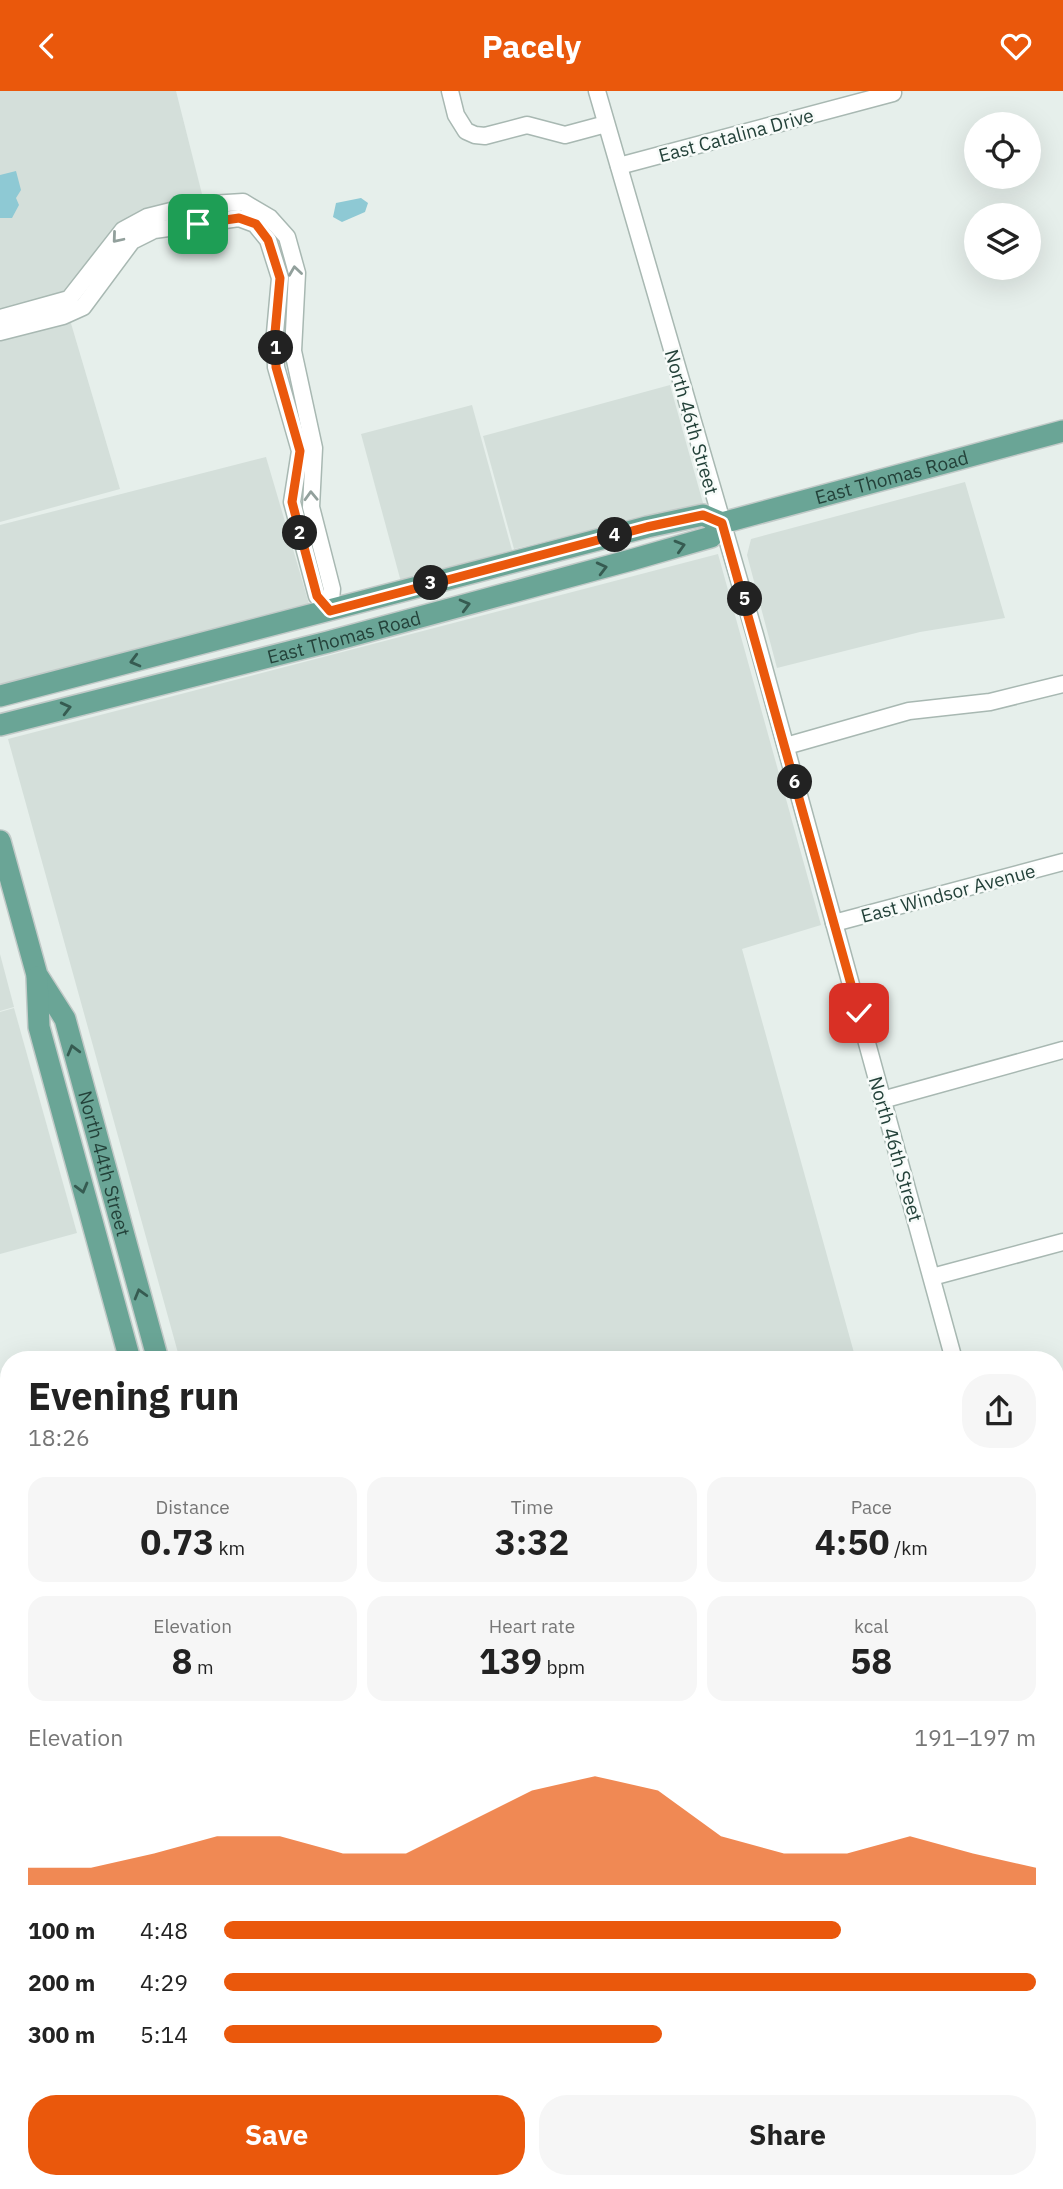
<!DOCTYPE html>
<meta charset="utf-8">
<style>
:root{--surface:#fff;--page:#f6f6f6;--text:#222;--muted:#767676;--accent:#ea580c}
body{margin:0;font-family:"IBM Plex Sans",sans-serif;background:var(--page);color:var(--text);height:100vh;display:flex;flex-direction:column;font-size:26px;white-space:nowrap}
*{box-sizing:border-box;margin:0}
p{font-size:23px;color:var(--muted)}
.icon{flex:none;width:38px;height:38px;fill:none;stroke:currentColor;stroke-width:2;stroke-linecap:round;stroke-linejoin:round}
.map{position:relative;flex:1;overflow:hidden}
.side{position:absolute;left:0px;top:1260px;width:1064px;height:838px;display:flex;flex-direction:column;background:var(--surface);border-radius:28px 28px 0 0;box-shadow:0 7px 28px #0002}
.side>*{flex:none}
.tools{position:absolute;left:964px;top:21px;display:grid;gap:14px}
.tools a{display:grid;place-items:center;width:77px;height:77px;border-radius:50%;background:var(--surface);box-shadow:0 7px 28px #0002;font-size:35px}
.pin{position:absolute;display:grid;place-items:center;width:60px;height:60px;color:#fff;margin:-30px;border-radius:14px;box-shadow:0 4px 10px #0006}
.km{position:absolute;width:35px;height:35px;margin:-18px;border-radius:50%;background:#222;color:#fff;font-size:19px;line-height:35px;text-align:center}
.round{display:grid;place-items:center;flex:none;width:74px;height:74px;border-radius:28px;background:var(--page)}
.overview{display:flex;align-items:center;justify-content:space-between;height:119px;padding:0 28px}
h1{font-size:38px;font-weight:700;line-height:52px}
.figures{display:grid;grid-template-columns:repeat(3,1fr);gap:10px;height:119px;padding:7px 28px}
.figures div{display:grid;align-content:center;border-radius:18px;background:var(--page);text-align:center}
.figures b{font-size:35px;font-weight:700}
.figures small{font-size:19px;font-weight:400}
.figures p{font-size:19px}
.chart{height:196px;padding:14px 28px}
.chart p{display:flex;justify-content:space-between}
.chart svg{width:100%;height:126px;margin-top:7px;fill:var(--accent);opacity:.7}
.button{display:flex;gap:14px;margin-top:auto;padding:14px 28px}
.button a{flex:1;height:80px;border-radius:28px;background:var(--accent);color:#fff;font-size:28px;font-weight:700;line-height:80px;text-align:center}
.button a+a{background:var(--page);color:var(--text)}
ul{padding:0 28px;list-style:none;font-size:23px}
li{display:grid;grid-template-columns:112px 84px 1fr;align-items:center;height:52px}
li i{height:18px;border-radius:9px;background:var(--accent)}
header{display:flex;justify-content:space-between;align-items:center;height:91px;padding:0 28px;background:var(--accent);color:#fff;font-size:32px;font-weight:700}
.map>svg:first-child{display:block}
.built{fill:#d4dfda}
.green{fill:#bfe0c8}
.water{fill:#8ec9d4}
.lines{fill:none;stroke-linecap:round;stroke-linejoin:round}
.minor-casing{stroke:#a8b8b2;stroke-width:19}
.major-casing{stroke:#c2cac8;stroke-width:24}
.minor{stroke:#fff;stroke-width:16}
.major{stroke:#6aa596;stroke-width:21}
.oneway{stroke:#92a09c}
.oneway2{stroke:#365b51}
.route-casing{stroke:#fff;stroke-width:14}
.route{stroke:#ea580c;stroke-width:9}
.labels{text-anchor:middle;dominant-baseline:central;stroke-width:5;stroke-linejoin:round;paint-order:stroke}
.street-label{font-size:19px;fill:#24423a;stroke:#f7fbf9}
</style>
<header><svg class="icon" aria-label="back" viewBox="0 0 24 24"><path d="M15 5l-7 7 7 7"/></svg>Pacely<svg class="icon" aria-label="heart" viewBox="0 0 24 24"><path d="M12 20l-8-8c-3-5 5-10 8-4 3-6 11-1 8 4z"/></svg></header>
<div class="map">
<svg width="1063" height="2098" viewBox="0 0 1063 2098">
<rect width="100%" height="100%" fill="#e6efeb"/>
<g class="built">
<path d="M0 0H176L203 107 139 125 65 203 70 229 120 398 0 431Z"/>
<path d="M670 294 703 412 514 458 483 345Z"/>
<path d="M472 314 512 459 401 491 361 343Z"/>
<path d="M266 366 310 516 0 595V434Z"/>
<path d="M965 391 1005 527 920 541 777 577 747 464 751 448Z"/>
<path d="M718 463 821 834 742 858 856 1269H180L8 648Z"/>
<path d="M0 863 14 916 0 920Z"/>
<path d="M14 917 77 1142 0 1163V921Z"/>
</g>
<path class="green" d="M1063 1935V2098H779L776 2090H1055V1937Z"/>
<g class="water">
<path d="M16 80 21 99 16 107 19 114 12 127H0V84Z"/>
<path d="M361 107 368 112 365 121 342 131 333 126 336 112Z"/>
</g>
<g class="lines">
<defs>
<g id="minor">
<path d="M450 0 456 24 466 40 475 44 485 45 527 34 565 44 606 33"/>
<path d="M597 0 755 544 954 1269"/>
<path d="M619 75 893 2"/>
<path d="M0 227 69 208 123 139 147 126 195 114 243 111 270 127 287 146 297 182 293 260 314 357 311 416 332 498 330 520"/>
<path d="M0 241 63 225 83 216 132 150 154 139 239 127 255 133 268 149 280 187 275 242 276 276 300 360 292 411 317 505 330 520"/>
<path d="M786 655 909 620 990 611 1063 593"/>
<path d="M834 832 1063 771"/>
<path d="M882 1009 1063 959"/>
<path d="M932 1186 1063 1151"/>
<path d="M1055 1346 1063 1344"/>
<path d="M1055 1536 1063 1534"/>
<path d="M0 1547 9 1544"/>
<path d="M1055 1637 1063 1665"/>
<path d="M0 1770 9 1768"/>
<path d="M1055 1924 1063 1922"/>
<path d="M0 1984 9 1981"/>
<path d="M415 2098 444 2090"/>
</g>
<g id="major">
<path d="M0 605 647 436 703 424 722 432"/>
<path id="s1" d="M0 634 328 551 631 469 711 446 722 432 1063 340"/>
<path id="s2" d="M0 750 37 884 65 928 158 1269"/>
<path d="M37 886 39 936 130 1269"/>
<path d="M364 2090 366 2098"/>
<path d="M392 2090 394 2098"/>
</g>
</defs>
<use href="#minor" class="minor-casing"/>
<use href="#major" class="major-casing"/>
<use href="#minor" class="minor"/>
<use href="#major" class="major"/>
</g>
<defs><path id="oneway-chevron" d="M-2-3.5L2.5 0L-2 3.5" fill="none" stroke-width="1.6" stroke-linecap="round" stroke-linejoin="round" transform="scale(1.75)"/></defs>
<g class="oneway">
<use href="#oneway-chevron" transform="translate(117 147) rotate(130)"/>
<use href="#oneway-chevron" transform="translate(295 180) rotate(-98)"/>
<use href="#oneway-chevron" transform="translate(311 405) rotate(-92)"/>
</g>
<g class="oneway2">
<use href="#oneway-chevron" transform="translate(680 455) rotate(-16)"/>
<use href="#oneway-chevron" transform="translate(602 477) rotate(-14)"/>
<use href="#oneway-chevron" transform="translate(465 514) rotate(-15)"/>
<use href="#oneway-chevron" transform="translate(135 570) rotate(165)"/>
<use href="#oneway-chevron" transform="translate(66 617) rotate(-14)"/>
<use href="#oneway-chevron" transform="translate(73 959) rotate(-105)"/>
<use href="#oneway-chevron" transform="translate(82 1097) rotate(75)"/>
<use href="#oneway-chevron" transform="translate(140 1203) rotate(-106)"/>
</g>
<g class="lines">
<defs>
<path id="route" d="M198 133 239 127 256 133 268 149 280 187 275 242 276 276 300 360 292 411 317 505 330 520 647 436 703 424 722 432 859 922"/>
</defs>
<use href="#route" class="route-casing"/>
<use href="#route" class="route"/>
</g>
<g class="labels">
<g class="street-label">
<text transform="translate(736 44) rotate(-15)">East Catalina Drive</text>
<text transform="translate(692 331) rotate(74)">North 46th Street</text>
<text stroke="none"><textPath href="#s1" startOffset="929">East Thomas Road</textPath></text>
<text stroke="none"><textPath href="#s1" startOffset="355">East Thomas Road</textPath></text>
<text transform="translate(948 802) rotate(-15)">East Windsor Avenue</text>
<text transform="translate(896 1058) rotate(74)">North 46th Street</text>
<text stroke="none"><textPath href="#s2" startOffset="341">North 44th Street</textPath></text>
</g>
</g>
</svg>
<div class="tools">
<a><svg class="icon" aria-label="locate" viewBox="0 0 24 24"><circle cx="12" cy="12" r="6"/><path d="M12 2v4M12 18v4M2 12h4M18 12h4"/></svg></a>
<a><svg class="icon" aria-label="layers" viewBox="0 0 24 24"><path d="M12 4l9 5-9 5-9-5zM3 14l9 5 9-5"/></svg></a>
</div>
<div class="pin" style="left:198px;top:133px;background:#1e9e55"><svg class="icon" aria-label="arrive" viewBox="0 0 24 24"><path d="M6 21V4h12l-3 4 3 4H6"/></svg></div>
<div class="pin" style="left:859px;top:922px;background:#d93025"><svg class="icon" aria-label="check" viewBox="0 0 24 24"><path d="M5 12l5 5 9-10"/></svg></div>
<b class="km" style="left:276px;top:257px">1</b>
<b class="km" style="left:300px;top:442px">2</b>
<b class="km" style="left:431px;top:492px">3</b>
<b class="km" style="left:615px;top:444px">4</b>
<b class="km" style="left:745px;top:508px">5</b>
<b class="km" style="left:795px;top:691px">6</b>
<section class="side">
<div class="overview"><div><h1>Evening run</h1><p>18:26</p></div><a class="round"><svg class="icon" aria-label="share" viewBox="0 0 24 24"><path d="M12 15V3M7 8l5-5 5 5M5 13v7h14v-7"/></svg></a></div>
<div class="figures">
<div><p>Distance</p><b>0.73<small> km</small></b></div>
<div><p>Time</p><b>3:32</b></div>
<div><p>Pace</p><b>4:50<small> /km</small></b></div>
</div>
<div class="figures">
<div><p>Elevation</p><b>8<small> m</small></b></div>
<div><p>Heart rate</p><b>139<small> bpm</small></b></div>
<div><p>kcal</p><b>58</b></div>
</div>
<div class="chart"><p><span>Elevation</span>191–197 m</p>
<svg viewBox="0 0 160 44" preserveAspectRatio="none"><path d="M0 44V38L10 38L20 33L30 27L40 27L50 33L60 33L70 22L80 11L90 6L100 11L110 27L120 33L130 33L140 27L150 33L160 38V44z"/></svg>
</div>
<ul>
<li><b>100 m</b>4:48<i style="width:76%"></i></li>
<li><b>200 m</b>4:29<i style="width:100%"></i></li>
<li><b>300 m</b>5:14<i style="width:54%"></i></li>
</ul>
<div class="button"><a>Save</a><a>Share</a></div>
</section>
</div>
